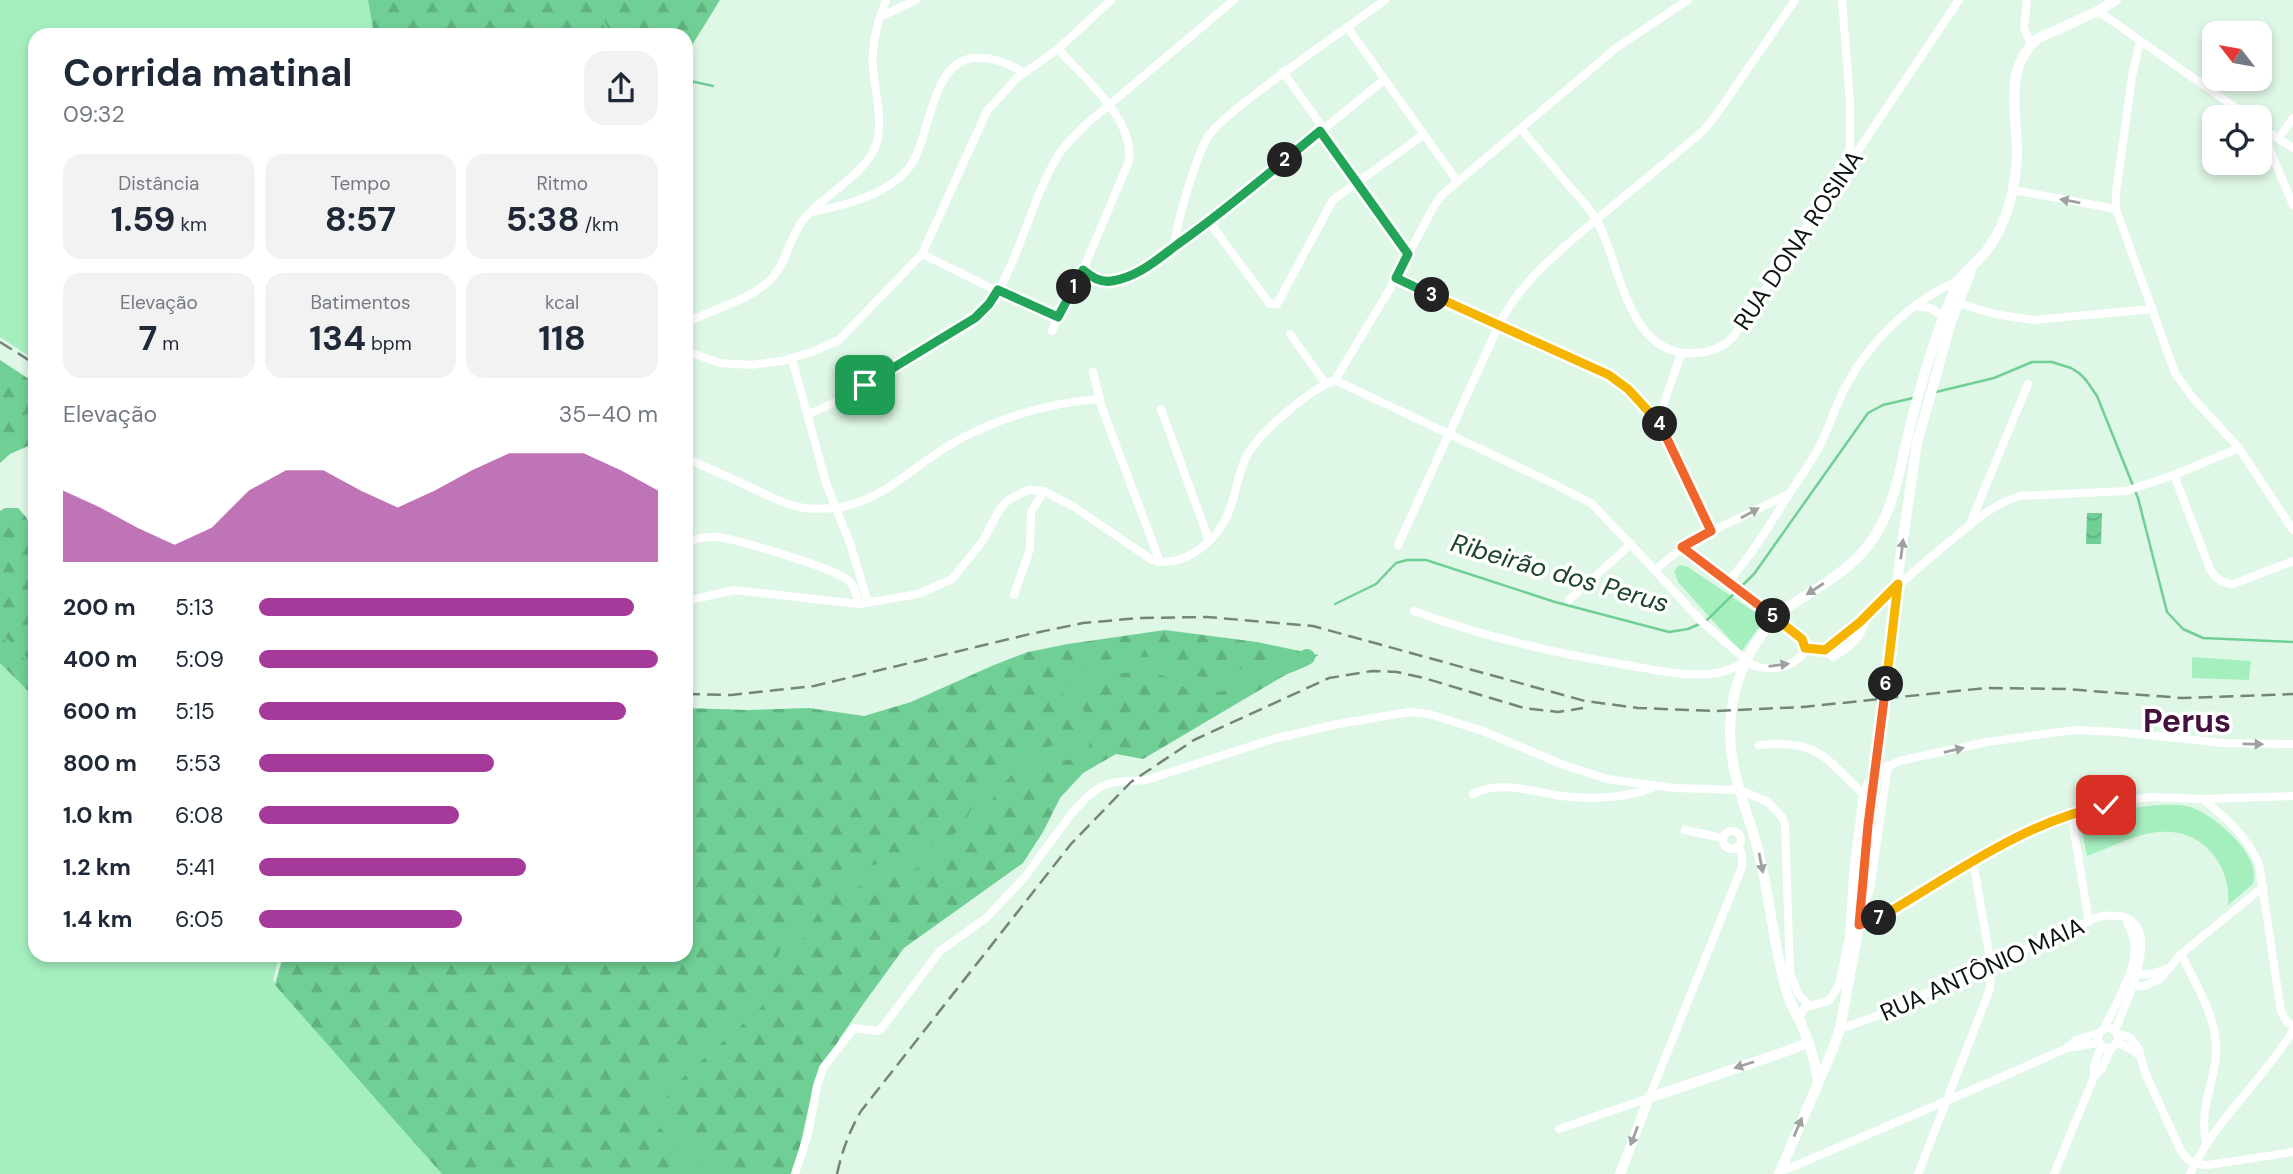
<!DOCTYPE html>
<html lang="pt">
<meta charset="utf-8">
<style>
:root{--surface:#fff;--page:#f2f2f3;--text:#1f2937;--muted:#747a83;--accent:#a63a9b}
body{margin:0;font-family:"DM Sans",sans-serif;background:var(--page);color:var(--text);height:100vh;display:flex;flex-direction:column;font-size:26px;white-space:nowrap}
*{box-sizing:border-box;margin:0}
p{font-size:23px;color:var(--muted)}
.icon{flex:none;width:38px;height:38px;fill:none;stroke:currentColor;stroke-width:2;stroke-linecap:round;stroke-linejoin:round}
.map{position:relative;flex:1;overflow:hidden}
.panel{position:absolute;left:28px;top:28px;width:665px;height:934px;display:flex;flex-direction:column;background:var(--surface);border-radius:21px;box-shadow:0 4px 10px #0003}
.panel>*{flex:none}
.needle{width:46px;rotate:301deg}
.fabs{position:absolute;left:2202px;top:21px;display:grid;gap:14px}
.fabs a{display:grid;place-items:center;width:70px;height:70px;border-radius:14px;background:var(--surface);box-shadow:0 4px 10px #0003;font-size:35px}
.pin{position:absolute;display:grid;place-items:center;width:60px;height:60px;color:#fff;margin:-30px;border-radius:14px;box-shadow:0 4px 10px #0006}
.km{position:absolute;width:35px;height:35px;margin:-18px;border-radius:50%;background:#222;color:#fff;font-size:19px;line-height:35px;text-align:center}
.round{display:grid;place-items:center;flex:none;width:74px;height:74px;border-radius:21px;background:var(--page)}
.overview{display:flex;align-items:center;justify-content:space-between;height:119px;padding:0 35px}
h1{font-size:38px;font-weight:700;line-height:52px}
.stats{display:grid;grid-template-columns:repeat(3,1fr);gap:10px;height:119px;padding:7px 35px}
.stats div{display:grid;align-content:center;border-radius:18px;background:var(--page);text-align:center}
.stats b{font-size:35px;font-weight:700}
.stats small{font-size:19px;font-weight:400}
.stats p{font-size:19px}
.chart{height:196px;padding:14px 35px}
.chart p{display:flex;justify-content:space-between}
.chart svg{width:100%;height:126px;margin-top:7px;fill:var(--accent);opacity:.7}
ul{padding:0 35px;list-style:none;font-size:23px}
li{display:grid;grid-template-columns:112px 84px 1fr;align-items:center;height:52px}
li i{height:18px;border-radius:9px;background:var(--accent)}
.map>svg:first-child{display:block}
.green{fill:#a5efbf}
.forest{fill:url(#forest-firs)}
.water{fill:url(#water-waves)}
.lines{fill:none;stroke-linecap:round;stroke-linejoin:round}
.stream{stroke:#70cf95;stroke-width:2.5}
.river{stroke:#70cf95;stroke-width:16}
.street{stroke:#fff;stroke-width:8}
.secondary{stroke:#fff;stroke-width:10}
.rail{stroke:#75857a;stroke-width:2.5;stroke-dasharray:14 7;stroke-linecap:butt}
.oneway{fill:#9ea19f}
.split-1-casing{stroke:#fff;stroke-width:14}
.split-2-casing{stroke:#fff;stroke-width:14}
.split-3-casing{stroke:#fff;stroke-width:14}
.split-4-casing{stroke:#fff;stroke-width:14}
.split-5-casing{stroke:#fff;stroke-width:14}
.split-6-casing{stroke:#fff;stroke-width:14}
.split-7-casing{stroke:#fff;stroke-width:14}
.split-8-casing{stroke:#fff;stroke-width:14}
.split-1{stroke:#22a559;stroke-width:9}
.split-2{stroke:#22a559;stroke-width:9}
.split-3{stroke:#22a559;stroke-width:9}
.split-4{stroke:#f5b400;stroke-width:9}
.split-5{stroke:#f0652b;stroke-width:9}
.split-6{stroke:#f5b400;stroke-width:9}
.split-7{stroke:#f0652b;stroke-width:9}
.split-8{stroke:#f5b400;stroke-width:9}
.labels{text-anchor:middle;dominant-baseline:central;stroke-width:7;stroke-linejoin:round;paint-order:stroke}
.street-label{font-size:24px;fill:#0c150f;stroke:#fff}
.water-label{font-size:26px;font-style:italic;fill:#1d442d;stroke:#fff}
.district-label{font-size:32px;font-weight:bold;fill:#44103e;stroke:#fff}
</style>
<div class="map">
<svg width="2293" height="1174" viewBox="0 0 2293 1174">
<defs>
<pattern id="forest-firs" width="22" height="20" patternUnits="userSpaceOnUse" patternTransform="scale(1.75)"><rect width="22" height="20" fill="#70cf95"/><path d="M5 1l3.5 6h-7zM16 11l3.5 6h-7z" fill="#60b17f"/></pattern>
<pattern id="water-waves" width="16" height="10" patternUnits="userSpaceOnUse" patternTransform="scale(1.75)"><rect width="16" height="10" fill="#70cf95"/><path d="M0 5q4-4 8 0t8 0" fill="none" stroke="#60b17f"/></pattern>
</defs>
<rect width="100%" height="100%" fill="#dff7e6"/>
<g class="green">
<path d="M0 0H368L374 35H35V360L0 337Z"/>
<path d="M1680 565 1688 567 1765 619 1741 652 1678 582 1674 571Z"/>
<path d="M2192 657 2251 661 2249 680 2192 678Z"/>
<path d="M0 663 35 698V956H279L273 980 442 1174H0Z"/>
<path d="M2157 805C2168 805 2180 804 2190 807 2215 815 2263 856 2253 884L2228 905C2232 865 2202 828 2160 832 2136 833 2110 848 2087 856L2081 828 2083 819 2125 809Z"/>
</g>
<g class="forest">
<path d="M368 0H720L686 55V35H374Z"/>
<path d="M0 360 35 383V443L10 454 0 463Z"/>
<path d="M5 508H18L26 517 35 535V698L0 663V511Z"/>
<path d="M1165 630 1257 642 1319 655 1143 759 1116 754 1083 773 1060 798 1043 832 1023 863 904 948 864 1003 840 1038 813 1088 799 1151 791 1174H442L275 985 283 956H686V708L747 710 809 708 864 716 911 702 994 665 1028 652 1068 644Z"/>
</g>
<path class="water" d="M2087 513H2102L2101 544H2086Z"/>
<g class="lines">
<g class="stream">
<path d="M589 0 595 5 610 35"/>
<path d="M477 35 490 0"/>
<path d="M686 80 713 86"/>
<path d="M1936 392 1994 378 2032 362H2052L2071 368 2079 373 2086 380 2097 396 2138 498 2167 612 2183 629 2203 638 2293 642"/>
<path d="M1335 604 1376 584 1396 563 1407 560H1426L1555 602 1669 632 1688 629 1706 621 1754 574 1868 413 1883 405 1913 398"/>
<path d="M0 634 35 667"/>
</g>
<path class="river" d="M717 1174 681 1142 659 1112V1094L677 1072 754 1003 782 967 794 937 819 896 838 884 909 863 960 840 971 829 988 790 1007 768 1028 758 1067 752 1081 746C1087 719 1072 718 1071 693 1078 685 1085 677 1096 672 1116 663 1150 662 1170 670 1184 676 1193 687 1209 685 1218 685 1227 681 1235 679 1261 673 1284 669 1307 657"/>
<g class="street">
<path d="M1842 0 1850 103V162"/>
<path d="M2027 0 2024 28 2031 44"/>
<path d="M2098 11 2249 117"/>
<path d="M880 17 916 0"/>
<path d="M1348 28 1457 181"/>
<path d="M2140 41 2132 77 2116 193V209L2175 373 2193 398 2239 448 2293 530"/>
<path d="M1058 49C1085 79 1134 118 1129 161L1083 270 1058 317"/>
<path d="M1283 72 1323 128"/>
<path d="M2259 126 2293 148"/>
<path d="M1521 129C1537 148 1554 168 1570 187 1579 197 1590 208 1597 221 1621 264 1627 358 1695 353 1710 352 1723 348 1733 337L1959 0"/>
<path d="M1320 131 1408 254"/>
<path d="M2268 133 2270 150 2293 205"/>
<path d="M2279 138 2293 118"/>
<path d="M2013 190 2116 209"/>
<path d="M811 212C843 206 885 196 908 169 931 141 929 63 973 58 991 56 1007 63 1023 72"/>
<path d="M1210 223 1270 304H1277L1333 200 1423 135"/>
<path d="M1174 247C1176 225 1197 151 1210 134 1222 119 1239 107 1254 95 1297 62 1341 32 1385 0"/>
<path d="M922 254 1011 298 1058 317 1052 331"/>
<path d="M1083 270C1092 277 1100 283 1112 281 1137 278 1158 259 1177 245 1249 193 1315 135 1384 80"/>
<path d="M1396 278 1609 375 1628 389 1658 420"/>
<path d="M1958 303 1994 314 2033 320 2153 309"/>
<path d="M1915 306 1930 308 1944 316"/>
<path d="M686 323C712 309 745 302 767 283 787 266 788 238 804 219 824 195 869 172 877 142 883 117 875 93 873 68 871 44 878 22 886 0"/>
<path d="M1290 334 1326 384"/>
<path d="M686 351 720 363 751 365 782 361 812 352 839 340 922 254 987 111 1017 78 1058 49 1111 0"/>
<path d="M1681 354 1658 420 1711 531"/>
<path d="M792 359 827 486 851 546 868 603"/>
<path d="M1093 372 1102 408 1160 562"/>
<path d="M1335 380 1550 482 1591 503 1639 553 1701 621 1752 665C1771 672 1797 668 1806 648"/>
<path d="M1161 409 1209 540"/>
<path d="M809 414C847 398 880 375 915 354 940 339 972 328 990 304 1021 258 1030 201 1059 154 1066 143 1076 135 1084 126L1234 0"/>
<path d="M686 458C709 468 732 479 754 489 770 496 787 506 805 508 876 516 906 467 962 438 1004 416 1053 402 1100 399"/>
<path d="M2174 475 2210 569C2215 578 2222 584 2233 584L2293 561"/>
<path d="M1970 524 2028 384"/>
<path d="M686 542C697 539 707 536 718 537 739 540 834 568 848 580 855 586 857 596 859 604"/>
<path d="M1398 545 1499 325C1520 282 1556 254 1592 223 1629 192 1667 162 1704 130L1716 115 1795 0"/>
<path d="M1682 547 1793 631 1802 639 1806 648"/>
<path d="M1655 570 1689 542 1789 494"/>
<path d="M1728 582C1753 553 1769 526 1789 494 1799 479 1809 465 1818 449 1829 429 1835 406 1846 386 1869 342 1912 300 1958 281"/>
<path d="M1014 595 1030 549 1031 512 1044 491"/>
<path d="M1569 600 1631 544"/>
<path d="M686 601 734 590 859 604 918 594 952 579 982 542 1000 509 1008 500 1028 490 1044 491 1074 507 1152 560C1183 569 1216 542 1228 514 1237 494 1237 471 1249 452 1262 430 1311 389 1335 380L1391 287 1434 206 1442 195 1616 48 1688 0"/>
<path d="M1414 611C1483 637 1553 653 1626 665 1656 670 1692 679 1722 672 1730 670 1738 666 1746 661"/>
<path d="M1806 648 1825 650C1868 615 1905 577 1948 543 1970 525 1992 504 2020 496L2126 491 2174 475 2239 448"/>
<path d="M1825 650 1833 657C1850 647 1864 636 1866 616"/>
<path d="M1759 745C1817 739 1825 757 1863 794"/>
<path d="M1473 794C1502 778 1541 795 1571 797 1599 799 1626 798 1652 788"/>
<path d="M2203 799C2226 818 2247 836 2259 864L2281 1012 2287 1022 2293 1026"/>
<path d="M2071 813 2089 922"/>
<path d="M1685 830 1723 838"/>
<circle cx="1732" cy="840" r="9"/>
<path d="M1862 909 1870 890 1888 765"/>
<path d="M1859 925 1880 917 1959 868 2011 839 2071 813 2120 801 2151 797 2203 799 2293 796"/>
<path d="M2181 954C2196 985 2219 1020 2216 1056 2213 1086 2199 1111 2206 1142"/>
<path d="M2132 975 2150 974 2170 968"/>
<path d="M2124 986H2144L2160 979 2181 954 2263 887"/>
<path d="M1799 1019 1805 1007 1829 1001 1839 985 1849 937 1853 874 1863 794 1869 781 1877 773 1899 761 1987 742 2074 730 2118 732 2223 743 2293 744"/>
<circle cx="2108" cy="1038" r="10"/>
<path d="M1840 1029 1874 1017 2098 917C2176 903 2127 998 2115 1031"/>
<path d="M2104 1029C2118 998 2149 955 2127 923"/>
<path d="M2117 1033 2130 1038 2139 1049 2144 1070 2181 1151C2188 1162 2196 1165 2208 1165L2293 1152"/>
<path d="M2116 1043 2126 1046 2139 1055"/>
<path d="M2067 1048 2099 1043"/>
<path d="M2094 1077V1066L2101 1046"/>
<path d="M1559 1129 1649 1098 1742 867V854L1738 847"/>
<path d="M1778 1173 2011 1073 2067 1048 2076 1040 2099 1033"/>
<path d="M795 1174 808 1134 817 1086 823 1068 854 1028 877 1031 881 1029 940 951 986 918 1025 877 1071 814 1089 795 1102 786 1116 782 1146 780 1273 739 1338 724 1409 712 1429 714 1483 731 1561 764 1607 779 1674 788 1740 790 1768 802 1782 817 1785 825 1790 973 1798 994 1809 1005"/>
<path d="M1918 1174 1990 989 1991 965 1973 861"/>
<path d="M2054 1174 2094 1077 2102 1068 2111 1048"/>
<path d="M2190 1174C2215 1120 2262 1081 2293 1031"/>
</g>
<g class="secondary">
<path d="M1818 1080C1815 1059 1808 1039 1799 1019 1794 1010 1789 1001 1786 990 1774 946 1770 899 1759 854 1753 828 1742 803 1736 777 1720 716 1737 655 1782 611 1808 593 1838 578 1860 555 1895 518 1899 469 1911 423 1922 380 1935 336 1952 296 1954 291 1955 285 1958 281 1966 270 1979 261 1987 250 1997 236 2006 218 2010 202 2014 186 2017 166 2017 149 2016 110 2004 69 2037 39L2098 11 2116 0"/>
<path d="M1620 1174 1649 1098 1790 1050 1808 1042"/>
<path d="M1779 1174 1832 1051 1840 1029 1859 925 1868 825 1901 552 1917 443 1951 322 1971 271"/>
</g>
<g class="rail">
<path d="M0 342 35 364"/>
<path d="M686 694 731 695 814 686 1030 634 1083 623 1140 618 1207 617 1313 626 1585 701 1638 708 1715 711 1803 707 1986 688 2066 689 2182 698 2293 694"/>
<path d="M837 1174C842 1151 849 1132 861 1111L1071 844 1131 782 1194 740 1329 678 1372 671 1397 672 1424 678 1524 708 1558 712 1583 708"/>
</g>
</g>
<defs><path id="oneway-solid" d="M-6-.8H1V-3.2L6.5 0L1 3.2V.8H-6Z" transform="scale(1.75)"/></defs>
<g class="oneway">
<use href="#oneway-solid" transform="translate(2070 201) rotate(-170)"/>
<use href="#oneway-solid" transform="translate(1750 513) rotate(-29)"/>
<use href="#oneway-solid" transform="translate(1902 549) rotate(-83)"/>
<use href="#oneway-solid" transform="translate(1815 589) rotate(147)"/>
<use href="#oneway-solid" transform="translate(1779 665) rotate(-7)"/>
<use href="#oneway-solid" transform="translate(2253 744) rotate(1)"/>
<use href="#oneway-solid" transform="translate(1954 750) rotate(-13)"/>
<use href="#oneway-solid" transform="translate(1761 863) rotate(79)"/>
<use href="#oneway-solid" transform="translate(1744 1065) rotate(162)"/>
<use href="#oneway-solid" transform="translate(1798 1127) rotate(-67)"/>
<use href="#oneway-solid" transform="translate(1634 1136) rotate(111)"/>
</g>
<g class="lines">
<defs>
<path id="split-1" d="M865 385 975 318 989 304 998 290 1058 317 1074 287"/>
<path id="split-2" d="M1074 287 1083 270C1092 277 1100 283 1112 281 1138 277 1158 259 1178 244 1215 218 1250 189 1285 160"/>
<path id="split-3" d="M1285 160 1320 131 1408 254 1396 278 1432 295"/>
<path id="split-4" d="M1432 295 1609 375 1628 389 1660 424"/>
<path id="split-5" d="M1660 424 1711 531 1682 547 1773 616"/>
<path id="split-6" d="M1773 616 1802 639 1805 648 1825 650 1860 622 1898 584 1886 684"/>
<path id="split-7" d="M1879 918 1859 925 1868 825 1886 684"/>
<path id="split-8" d="M1879 918C1953 875 2021 823 2106 805"/>
</defs>
<use href="#split-1" class="split-1-casing"/>
<use href="#split-2" class="split-2-casing"/>
<use href="#split-3" class="split-3-casing"/>
<use href="#split-4" class="split-4-casing"/>
<use href="#split-5" class="split-5-casing"/>
<use href="#split-6" class="split-6-casing"/>
<use href="#split-7" class="split-7-casing"/>
<use href="#split-8" class="split-8-casing"/>
<use href="#split-1" class="split-1"/>
<use href="#split-2" class="split-2"/>
<use href="#split-3" class="split-3"/>
<use href="#split-4" class="split-4"/>
<use href="#split-5" class="split-5"/>
<use href="#split-6" class="split-6"/>
<use href="#split-7" class="split-7"/>
<use href="#split-8" class="split-8"/>
</g>
<g class="labels">
<g class="street-label">
<text transform="translate(1798 240) rotate(-56)">RUA DONA ROSINA</text>
<text transform="translate(1982 969) rotate(-24)">RUA ANTÔNIO MAIA</text>
</g>
<g class="water-label">
<text transform="translate(1560 573) rotate(16)">Ribeirão dos Perus</text>
</g>
<g class="district-label">
<text x="2187" y="721">Perus</text>
</g>
</g>
</svg>
<div class="fabs">
<a><svg class="needle" viewBox="-14 -14 28 28"><path d="M0-13l5 13h-10z" fill="#e53935"/><path d="M0 13l5-13h-10z" fill="#747a83"/></svg></a>
<a><svg class="icon" aria-label="locate" viewBox="0 0 24 24"><circle cx="12" cy="12" r="6"/><path d="M12 2v4M12 18v4M2 12h4M18 12h4"/></svg></a>
</div>
<div class="pin" style="left:865px;top:385px;background:#1e9e55"><svg class="icon" aria-label="arrive" viewBox="0 0 24 24"><path d="M6 21V4h12l-3 4 3 4H6"/></svg></div>
<div class="pin" style="left:2106px;top:805px;background:#d93025"><svg class="icon" aria-label="check" viewBox="0 0 24 24"><path d="M5 12l5 5 9-10"/></svg></div>
<b class="km" style="left:1074px;top:287px">1</b>
<b class="km" style="left:1285px;top:160px">2</b>
<b class="km" style="left:1432px;top:295px">3</b>
<b class="km" style="left:1660px;top:424px">4</b>
<b class="km" style="left:1773px;top:616px">5</b>
<b class="km" style="left:1886px;top:684px">6</b>
<b class="km" style="left:1879px;top:918px">7</b>
<section class="panel">
<div class="overview"><div><h1>Corrida matinal</h1><p>09:32</p></div><a class="round"><svg class="icon" aria-label="share" viewBox="0 0 24 24"><path d="M12 15V3M7 8l5-5 5 5M5 13v7h14v-7"/></svg></a></div>
<div class="stats">
<div><p>Distância</p><b>1.59<small> km</small></b></div>
<div><p>Tempo</p><b>8:57</b></div>
<div><p>Ritmo</p><b>5:38<small> /km</small></b></div>
</div>
<div class="stats">
<div><p>Elevação</p><b>7<small> m</small></b></div>
<div><p>Batimentos</p><b>134<small> bpm</small></b></div>
<div><p>kcal</p><b>118</b></div>
</div>
<div class="chart"><p><span>Elevação</span>35–40 m</p>
<svg viewBox="0 0 160 44" preserveAspectRatio="none"><path d="M0 44V19L10 25L20 32L30 38L40 32L50 19L60 12L70 12L80 19L90 25L100 19L110 12L120 6L130 6L140 6L150 12L160 19V44z"/></svg>
</div>
<ul>
<li><b>200 m</b>5:13<i style="width:94%"></i></li>
<li><b>400 m</b>5:09<i style="width:100%"></i></li>
<li><b>600 m</b>5:15<i style="width:92%"></i></li>
<li><b>800 m</b>5:53<i style="width:59%"></i></li>
<li><b>1.0 km</b>6:08<i style="width:50%"></i></li>
<li><b>1.2 km</b>5:41<i style="width:67%"></i></li>
<li><b>1.4 km</b>6:05<i style="width:51%"></i></li>
</ul>
</section>
</div>
